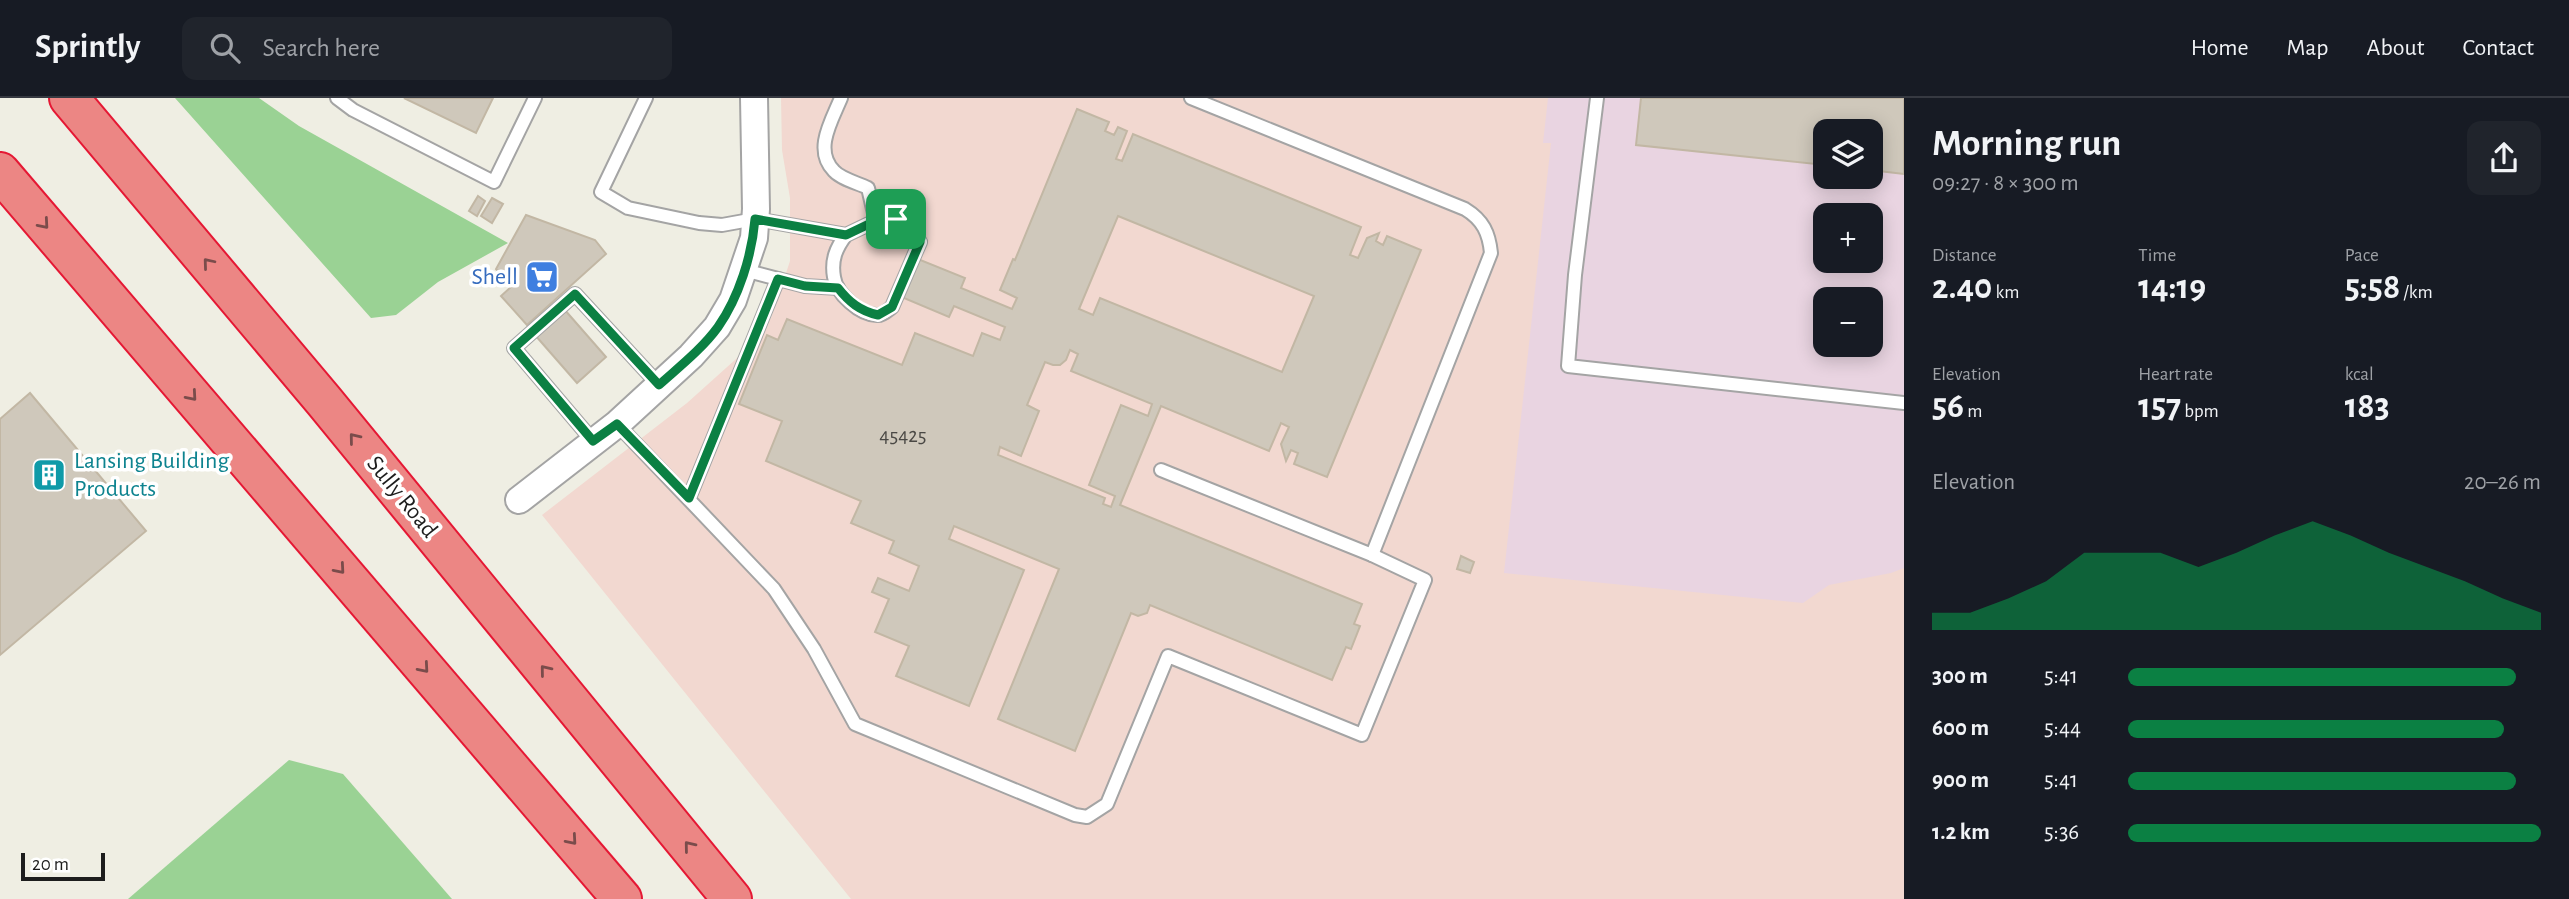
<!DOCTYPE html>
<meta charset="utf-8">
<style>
:root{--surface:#171b24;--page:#20242c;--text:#f1f3f6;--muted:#9ea1a6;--line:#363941;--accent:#0b8043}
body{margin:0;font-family:"Alegreya Sans",sans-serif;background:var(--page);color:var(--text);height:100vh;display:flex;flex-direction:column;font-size:26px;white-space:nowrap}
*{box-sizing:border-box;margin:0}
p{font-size:23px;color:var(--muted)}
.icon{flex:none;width:38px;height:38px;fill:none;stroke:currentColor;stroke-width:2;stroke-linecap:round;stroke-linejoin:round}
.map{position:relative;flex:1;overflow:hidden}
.details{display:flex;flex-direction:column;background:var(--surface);width:665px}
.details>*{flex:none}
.tools{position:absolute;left:1813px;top:21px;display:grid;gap:14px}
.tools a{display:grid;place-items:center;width:70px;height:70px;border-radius:14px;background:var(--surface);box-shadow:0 4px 18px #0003;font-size:35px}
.scale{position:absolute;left:21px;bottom:18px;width:84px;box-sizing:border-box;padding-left:7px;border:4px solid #1d1d1d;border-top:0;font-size:19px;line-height:24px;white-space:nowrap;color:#1d1d1d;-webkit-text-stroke:5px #fff;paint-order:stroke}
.pin{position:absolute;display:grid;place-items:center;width:60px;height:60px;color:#fff;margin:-30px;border-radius:14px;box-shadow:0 4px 10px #0006}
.round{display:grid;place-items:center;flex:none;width:74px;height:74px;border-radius:14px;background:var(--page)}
.headline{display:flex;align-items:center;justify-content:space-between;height:119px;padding:0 28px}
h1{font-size:38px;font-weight:700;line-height:52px}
.metrics{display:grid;grid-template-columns:repeat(3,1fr);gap:10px;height:119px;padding:7px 28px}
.metrics div{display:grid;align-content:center}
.metrics b{font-size:35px;font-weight:700}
.metrics small{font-size:19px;font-weight:400}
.metrics p{font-size:19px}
.chart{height:196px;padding:14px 28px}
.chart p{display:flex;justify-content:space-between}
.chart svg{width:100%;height:126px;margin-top:7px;fill:var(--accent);opacity:.7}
ul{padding:0 28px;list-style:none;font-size:23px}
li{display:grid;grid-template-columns:112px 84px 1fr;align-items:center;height:52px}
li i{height:18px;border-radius:9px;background:var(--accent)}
header{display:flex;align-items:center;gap:42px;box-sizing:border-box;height:98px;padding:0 35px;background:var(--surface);border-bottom:2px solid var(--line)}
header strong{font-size:33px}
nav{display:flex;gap:38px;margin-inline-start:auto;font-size:24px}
.search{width:490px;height:63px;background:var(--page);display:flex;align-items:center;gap:18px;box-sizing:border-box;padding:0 24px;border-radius:14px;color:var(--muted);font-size:26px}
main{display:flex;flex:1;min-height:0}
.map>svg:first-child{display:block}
.commercial{fill:#f2d8d0;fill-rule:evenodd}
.industrial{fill:#e9d4e1;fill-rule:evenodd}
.forest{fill:#9ad294}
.building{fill:#cfc8bb;stroke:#c2b7a4;stroke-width:2;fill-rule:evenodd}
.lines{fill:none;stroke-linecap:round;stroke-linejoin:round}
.lane-casing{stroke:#a4a4a4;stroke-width:16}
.street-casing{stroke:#a4a4a4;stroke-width:30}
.highway-casing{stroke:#e51834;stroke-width:42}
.lane{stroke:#fff;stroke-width:12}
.street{stroke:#fff;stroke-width:26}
.highway{stroke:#ec8684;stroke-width:38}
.oneway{stroke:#7a4c4b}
.route-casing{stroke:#fff;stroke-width:14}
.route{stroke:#0b8043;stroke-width:9}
.labels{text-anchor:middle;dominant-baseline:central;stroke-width:7;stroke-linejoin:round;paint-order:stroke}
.number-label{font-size:21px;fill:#4a4844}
.shop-label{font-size:24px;fill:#366cbe;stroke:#fff;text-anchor:end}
.culture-label{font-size:24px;fill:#0d838f;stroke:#fff;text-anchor:start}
.street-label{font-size:24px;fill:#1d1d1d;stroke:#fff}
</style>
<header>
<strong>Sprintly</strong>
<div class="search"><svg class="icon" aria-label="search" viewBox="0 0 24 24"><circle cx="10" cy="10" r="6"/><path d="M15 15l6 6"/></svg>Search here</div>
<nav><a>Home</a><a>Map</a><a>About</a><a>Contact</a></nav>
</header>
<main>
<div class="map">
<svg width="1904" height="801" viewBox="0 0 1904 801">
<rect width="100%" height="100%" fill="#efeee3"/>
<path class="commercial" d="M781 0H1904V801H851L542 417 687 305 736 261 771 220 790 163V100L782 52ZM1825 33H1871V79H1825ZM1825 117H1871V163H1825ZM1825 201H1871V247H1825Z"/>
<path class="industrial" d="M1548 0H1904V470L1891 475 1829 487 1803 505 1504 475 1551 45H1543ZM1825 33H1871V79H1825ZM1825 117H1871V163H1825ZM1825 201H1871V247H1825Z"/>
<g class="forest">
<path d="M175 0H259L299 28 508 145 438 184 396 217 371 220Z"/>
<path d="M289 662 343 676 452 801H128Z"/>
</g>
<g class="building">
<path d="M404 0H493L476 35Z"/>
<path d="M1641 0H1904V76L1871 72V33H1825V67L1636 47Z"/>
<path d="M1077 11 1109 24 1105 33 1114 37 1118 29 1127 33 1116 61 1122 63 1133 36 1361 129 1350 157 1358 160 1367 140 1379 135 1376 143 1383 147 1387 138 1421 152 1327 379 1294 366 1298 355 1291 352 1286 363 1281 346 1289 329 1281 325 1269 353 1161 308 1120 407 1362 506 1354 526 1360 528 1351 551 1346 549 1332 582 1150 507 1147 515 1138 518 1131 515 1075 653 998 621 1059 471 954 428 949 441 1024 472 969 608 896 578 909 548 875 534 889 501 872 494 878 480 909 493 919 468 889 455 894 443 851 425 861 403 766 363 782 323 739 306 767 237 778 242 787 221 902 267 915 235 973 258 982 235 1000 242 1005 229 954 208 949 219 892 195 908 157 965 180 961 190 1012 211 1017 200 1000 192 1013 161 1015 162ZM1118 118 1314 198 1282 274 1100 200 1093 217 1079 211ZM1070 252 1078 256 1071 273 1152 306 1148 318 1121 307 1089 387 1115 398 1111 409 1103 406 1105 400 998 357 1000 349 1021 358 1039 313 1027 307 1045 264 1053 267H1060L1066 262Z"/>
<path d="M478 98 485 103 477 118 469 113Z"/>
<path d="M492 100 503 106 492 125 481 118Z"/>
<path d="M526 117 595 142 606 156 527 227 501 198 512 188 496 171Z"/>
<path d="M564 211 606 259 577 285 535 237Z"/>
<path d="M30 295 146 433 0 557V321Z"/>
<path d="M1461 458 1474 464 1470 475 1457 471Z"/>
</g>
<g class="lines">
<defs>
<g id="lane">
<path d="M337 0 353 12 494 84 535 0"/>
<path d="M646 0 601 94 628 110 699 125 722 127 755 121 846 137 869 126 896 121 905 124 920 144 892 209C888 212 883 217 878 217 860 218 836 195 834 179 831 162 836 150 846 137"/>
<path d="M841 0C832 22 813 52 834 73 841 81 858 85 868 90L876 124"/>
<path d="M1597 0 1575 177 1568 268 1904 305"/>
<path d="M744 172 805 188 838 190"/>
<path d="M617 326 774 491 814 551 855 626 1075 717 1087 719 1107 706 1168 558 1362 637 1425 482 1372 457"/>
<path d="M593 343 514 250 575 196 659 287"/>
<path d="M1161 372 1372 457 1491 155C1489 135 1483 122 1465 111L1191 0"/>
<path d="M689 400 778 181"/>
</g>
<path id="street" d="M519 402 617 326 691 258 717 229 733 202 754 140 756 111 754 0"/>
<g id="highway">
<path d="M69 0 324 303 732 801"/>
<path d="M0 74 622 801"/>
</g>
</defs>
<use href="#lane" class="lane-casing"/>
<use href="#street" class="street-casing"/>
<use href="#highway" class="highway-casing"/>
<use href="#lane" class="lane"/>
<use href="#street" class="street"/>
<use href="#highway" class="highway"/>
</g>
<defs><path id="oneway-chevron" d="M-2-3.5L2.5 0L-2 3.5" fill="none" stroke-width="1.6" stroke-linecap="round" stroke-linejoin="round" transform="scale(1.75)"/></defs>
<g class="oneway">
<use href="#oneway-chevron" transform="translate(44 126) rotate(49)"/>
<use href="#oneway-chevron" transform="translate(208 165) rotate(-130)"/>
<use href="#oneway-chevron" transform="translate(192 298) rotate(49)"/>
<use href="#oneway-chevron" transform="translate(354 340) rotate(-129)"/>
<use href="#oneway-chevron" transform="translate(340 471) rotate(49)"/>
<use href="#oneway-chevron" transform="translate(424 570) rotate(49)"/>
<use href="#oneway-chevron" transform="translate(545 572) rotate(-129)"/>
<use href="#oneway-chevron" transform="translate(572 742) rotate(49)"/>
<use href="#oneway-chevron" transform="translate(689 748) rotate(-129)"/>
</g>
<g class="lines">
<defs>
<path id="route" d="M755 121 846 137 869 126 896 121 905 124 915 134 920 144 892 209 878 217C860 213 849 204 838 190L805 188 778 181 689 400 617 326 593 343 514 250 575 196 659 287C679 269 702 251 718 229 739 199 752 157 755 121Z"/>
</defs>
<use href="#route" class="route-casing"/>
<use href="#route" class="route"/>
</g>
<defs>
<symbol id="supermarket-square" viewBox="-11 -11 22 22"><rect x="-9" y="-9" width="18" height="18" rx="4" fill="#3f7fe0" stroke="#fff"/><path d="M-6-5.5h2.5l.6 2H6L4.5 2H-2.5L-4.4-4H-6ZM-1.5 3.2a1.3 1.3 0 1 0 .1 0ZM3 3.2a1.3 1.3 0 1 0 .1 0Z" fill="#fff"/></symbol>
<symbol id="building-square" viewBox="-11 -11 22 22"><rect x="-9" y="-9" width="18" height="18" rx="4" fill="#0f9aa8" stroke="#fff"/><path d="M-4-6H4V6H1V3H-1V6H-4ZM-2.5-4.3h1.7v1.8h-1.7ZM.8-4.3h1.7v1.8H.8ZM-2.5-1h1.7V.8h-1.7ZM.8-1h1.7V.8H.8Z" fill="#fff"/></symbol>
</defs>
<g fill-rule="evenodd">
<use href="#supermarket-square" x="523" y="160" width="38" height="38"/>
<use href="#building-square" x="30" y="358" width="38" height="38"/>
</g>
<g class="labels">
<g class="number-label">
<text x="903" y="337">45425</text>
</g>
<g class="shop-label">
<text x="518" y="179">Shell</text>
</g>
<g class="culture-label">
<text x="74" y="363">Lansing Building<tspan x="74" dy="28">Products</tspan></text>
</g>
<g class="street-label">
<text transform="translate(402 399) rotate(51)">Sully Road</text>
</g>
</g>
</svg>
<div class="tools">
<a><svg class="icon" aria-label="layers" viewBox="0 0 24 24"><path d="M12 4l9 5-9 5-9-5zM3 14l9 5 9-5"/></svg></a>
<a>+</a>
<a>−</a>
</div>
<div class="scale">20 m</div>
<div class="pin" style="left:896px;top:121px;background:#1e9e55"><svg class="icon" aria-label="arrive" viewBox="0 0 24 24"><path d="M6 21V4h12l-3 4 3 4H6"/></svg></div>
</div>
<section class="details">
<div class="headline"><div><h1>Morning run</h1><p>09:27 · 8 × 300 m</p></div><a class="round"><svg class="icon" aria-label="share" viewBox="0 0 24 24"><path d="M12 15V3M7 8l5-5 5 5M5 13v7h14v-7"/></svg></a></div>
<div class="metrics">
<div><p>Distance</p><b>2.40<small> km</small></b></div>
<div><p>Time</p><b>14:19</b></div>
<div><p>Pace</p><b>5:58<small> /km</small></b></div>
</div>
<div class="metrics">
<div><p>Elevation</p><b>56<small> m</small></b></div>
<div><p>Heart rate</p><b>157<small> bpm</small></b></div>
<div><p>kcal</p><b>183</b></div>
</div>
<div class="chart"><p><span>Elevation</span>20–26 m</p>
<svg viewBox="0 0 160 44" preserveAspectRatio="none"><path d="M0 44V38L10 38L20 33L30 27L40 17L50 17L60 17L70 22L80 17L90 11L100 6L110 11L120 17L130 22L140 27L150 33L160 38V44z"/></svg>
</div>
<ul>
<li><b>300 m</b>5:41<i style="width:94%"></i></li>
<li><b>600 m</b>5:44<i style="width:91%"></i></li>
<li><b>900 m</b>5:41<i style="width:94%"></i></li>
<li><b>1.2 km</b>5:36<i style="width:100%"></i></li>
</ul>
</section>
</main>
